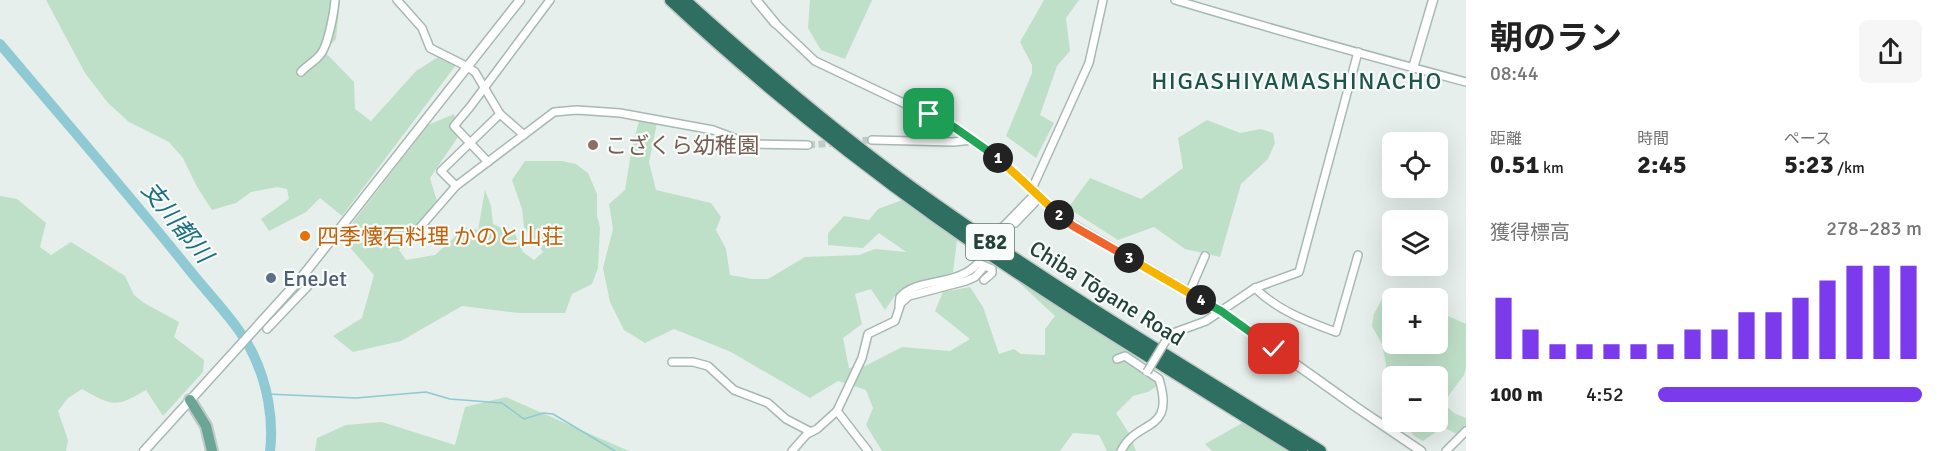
<!DOCTYPE html>
<html lang="ja">
<meta charset="utf-8">
<style>
:root{--surface:#fff;--page:#f6f6f6;--text:#222;--muted:#767676;--accent:#7c3aed}
body{margin:0;font-family:Signika,"Noto Sans JP",sans-serif;background:var(--page);color:var(--text);height:100vh;display:flex;flex-direction:column;font-size:22px;white-space:nowrap}
*{box-sizing:border-box;margin:0}
p{font-size:20px;color:var(--muted)}
.icon{flex:none;width:33px;height:33px;fill:none;stroke:currentColor;stroke-width:2;stroke-linecap:round;stroke-linejoin:round}
.map{position:relative;flex:1;overflow:hidden}
.sheet{display:flex;flex-direction:column;background:var(--surface);width:480px}
.sheet>*{flex:none}
.buttons{position:absolute;left:1382px;top:132px;display:grid;gap:12px}
.buttons a{display:grid;place-items:center;width:66px;height:66px;border-radius:9px;background:var(--surface);box-shadow:0 6px 24px #0002;font-size:30px}
.pin{position:absolute;display:grid;place-items:center;width:51px;height:51px;color:#fff;margin:-26px;border-radius:12px;box-shadow:0 3px 9px #0006}
.km{position:absolute;width:30px;height:30px;margin:-15px;border-radius:50%;background:#222;color:#fff;font-size:16px;line-height:30px;text-align:center}
.round{display:grid;place-items:center;flex:none;width:63px;height:63px;border-radius:9px;background:var(--page)}
.overview{display:flex;align-items:center;justify-content:space-between;height:102px;padding:0 24px}
h1{font-size:33px;font-weight:700;line-height:45px}
.stats{display:grid;grid-template-columns:repeat(3,1fr);gap:9px;height:102px;padding:6px 24px}
.stats div{display:grid;align-content:center}
.stats b{font-size:26px;font-weight:700}
.stats small{font-size:16px;font-weight:400}
.stats p{font-size:16px}
.chart{height:168px;padding:12px 24px}
.chart p{display:flex;justify-content:space-between}
.chart svg{width:100%;height:108px;margin-top:6px;stroke:var(--accent);stroke-width:6}
ul{padding:0 24px;list-style:none;font-size:20px}
li{display:grid;grid-template-columns:96px 72px 1fr;align-items:center;height:45px}
li i{height:15px;border-radius:8px;background:var(--accent)}
main{display:flex;flex:1;min-height:0}
.map>svg:first-child{display:block}
.green{fill:#bfe0c8}
.lines{fill:none;stroke-linecap:round;stroke-linejoin:round}
.stream{stroke:#8ec9d4;stroke-width:1.5}
.river{stroke:#8ec9d4;stroke-width:10}
.minor-tunnel{stroke:#bfccc8;stroke-width:7;stroke-dasharray:7 3.5;stroke-linecap:butt}
.minor-casing{stroke:#a8b8b2;stroke-width:10}
.tertiary-casing{stroke:#a8b8b2;stroke-width:11}
.primary-casing{stroke:#c2cac8;stroke-width:14}
.motorway-casing{stroke:#c2cac8;stroke-width:15}
.minor{stroke:#fff;stroke-width:7}
.tertiary{stroke:#fff;stroke-width:8}
.primary{stroke:#6aa596;stroke-width:10}
.motorway{stroke:#2f6f62;stroke-width:12}
.minor-bridge-casing{stroke:#a8b8b2;stroke-width:10;stroke-linecap:butt}
.minor-bridge{stroke:#fff;stroke-width:7}
.split-1-casing{stroke:#fff;stroke-width:12}
.split-2-casing{stroke:#fff;stroke-width:12}
.split-3-casing{stroke:#fff;stroke-width:12}
.split-4-casing{stroke:#fff;stroke-width:12}
.split-5-casing{stroke:#fff;stroke-width:12}
.split-1{stroke:#22a559;stroke-width:8}
.split-2{stroke:#f5b400;stroke-width:8}
.split-3{stroke:#f0652b;stroke-width:8}
.split-4{stroke:#f5b400;stroke-width:8}
.split-5{stroke:#22a559;stroke-width:8}
.education-dot{fill:#8d6e63;stroke:#f7fbf9;stroke-width:2}
.food-dot{fill:#e8710a;stroke:#f7fbf9;stroke-width:2}
.service-dot{fill:#5c6f8a;stroke:#f7fbf9;stroke-width:2}
.labels{text-anchor:middle;dominant-baseline:central;stroke-width:4.5;stroke-linejoin:round;paint-order:stroke}
.shield{fill:#f7fbf9;stroke:#637a73;stroke-width:1.5}
.shield-label{font-size:21px;font-weight:bold;fill:#24423a}
.education-label{font-size:22px;fill:#785e54;stroke:#f7fbf9;text-anchor:start}
.food-label{font-size:22px;fill:#c56008;stroke:#f7fbf9;text-anchor:start}
.service-label{font-size:22px;fill:#4e5e75;stroke:#f7fbf9;text-anchor:start}
.street-label{font-size:22px;fill:#24423a;stroke:#f7fbf9}
.neighbourhood-label{font-size:24px;letter-spacing:1.5px;fill:#1f5548;stroke:#f7fbf9}
.water-label{font-size:24px;font-style:italic;fill:#1c6f80;stroke:#f7fbf9}
</style>
<main>
<div class="map">
<svg width="1466" height="451" viewBox="0 0 1466 451">
<rect width="100%" height="100%" fill="#e6efeb"/>
<g class="green">
<path d="M46 0H340L336 39 324 51 354 82 355 109 371 121 416 71 440 56 456 65 342 216 320 198 306 212 269 231 261 219 289 199 287 189 277 187 251 192 236 203 212 210 197 187 183 158 169 142 129 122 108 103 85 73Z"/>
<path d="M810 0H872L845 59 821 50 808 28Z"/>
<path d="M1044 0H1079L1066 18 1070 51 1057 66 1040 115 1054 123 1036 158 1006 136 1032 73V65L1020 42Z"/>
<path d="M454 114 460 134 430 178 437 201 426 221 399 250 406 260 435 255 466 227 478 230 485 190 491 206 493 224 515 234 523 252 534 260 543 252 524 227 522 209 512 180 525 161H562L576 164 588 173 597 194V216L600 227 598 268 592 284 572 294 565 313H519L462 306 401 341 353 352 333 336 362 318 374 275 346 243 353 222 428 125Z"/>
<path d="M1207 120 1240 133 1261 129 1273 133 1275 143 1268 159 1241 184 1220 257 1185 249 1154 227 1118 240 1068 208 1090 178 1141 199 1183 168 1178 138Z"/>
<path d="M639 121 657 123 649 162 656 190 711 203 721 217 716 230 726 249 730 275 752 279H768L805 257 859 255 875 249 906 252 879 233 863 248 828 245V233L844 216 869 220 878 209 905 199 957 240 953 272 896 294 885 310 871 289 855 294 862 324 843 338 849 368 865 366 902 347 950 351 970 339 935 311 943 292 970 287 983 307 999 354 1014 349 1021 354 1045 355V329L1055 316 997 262 1127 346C1135 361 1151 370 1157 386L1148 392 1133 396 1116 413 1130 435 1136 451H1107L1099 435 1073 433 1060 451H882L866 425 873 408 866 390 838 381 810 398 731 352 674 329 645 343 624 330 610 302 603 268 613 229 609 204 625 190 632 147Z"/>
<path d="M0 196 17 199 46 223 40 247 51 255 71 242 125 276 134 295 144 303 179 322 174 337 204 360 203 372 163 416 146 390C116 408 112 406 82 389L68 398 58 411 68 440 66 451H0Z"/>
<path d="M1386 291 1409 298H1392V344H1437V311L1466 324V367L1464 375 1443 403 1454 413 1466 418V427L1457 434 1443 427 1423 441C1413 436 1409 433 1409 422H1437V376H1392V405L1385 402 1386 364 1382 344 1372 326 1374 314Z"/>
<path d="M506 397 629 451H315L317 438 346 425 382 422 455 445 465 407Z"/>
<path d="M1244 422 1292 451H1212L1205 444Z"/>
</g>
<g class="lines">
<path class="stream" d="M267 394 356 398 426 392 450 399 502 403 524 419 543 413 553 414 615 451"/>
<path class="river" d="M0 44C62 118 126 191 187 267 208 294 238 323 253 354 267 383 274 419 270 451"/>
<g class="minor-tunnel">
<path d="M852 141 872 140"/>
<path d="M808 145 835 143"/>
<path d="M983 268 1015 223"/>
</g>
<defs>
<g id="minor">
<path d="M397 0 422 28 430 48 466 66 475 72 500 114 524 135"/>
<path d="M1175 0C1272 29 1369 56 1466 82"/>
<path d="M775 23 815 61 954 127 992 153 1032 189 1089 63 1103 0"/>
<path d="M301 72C306 66 314 62 319 56 328 48 334 12 335 0"/>
<path d="M872 140 953 142 973 140"/>
<path d="M488 162 454 126 470 107 550 0"/>
<path d="M456 186 441 171 500 114"/>
<path d="M1015 223 1040 197"/>
<path d="M999 231 1036 193"/>
<path d="M409 240 456 186 554 112 577 110 620 113 713 130 750 144 808 145"/>
<path d="M1255 288C1277 310 1306 321 1336 332L1358 255"/>
<path d="M1189 293 1205 256"/>
<path d="M899 306 900 297C917 277 958 287 978 263L992 269V273L984 280"/>
<path d="M267 329 308 286"/>
<path d="M1165 342 1173 333 1206 321 1255 288 1299 272 1358 52"/>
<path d="M1117 359 1125 356 1159 379C1176 434 1137 418 1121 451"/>
<path d="M672 362H693L708 366 734 390 768 403 786 419 811 432"/>
<path d="M837 411 868 451"/>
<path d="M792 451 807 434 817 429 837 411 862 358 868 334 895 321 901 303 909 296 966 281 975 277 983 268"/>
<path d="M1446 451 1466 431"/>
</g>
<g id="tertiary">
<path d="M756 0 775 23"/>
<path d="M1413 68 1433 0"/>
<path d="M1032 189 1063 219 1221 311 1356 407 1421 451"/>
<path d="M144 451 301 278 520 0"/>
</g>
<path id="primary" d="M190 400 206 426 212 451"/>
<g id="motorway">
<path d="M671 0C755 79 845 151 938 218 1055 301 1180 375 1301 451"/>
<path d="M684 0C757 66 832 130 912 188 1043 282 1183 366 1320 451"/>
</g>
</defs>
<use href="#minor" class="minor-casing"/>
<use href="#tertiary" class="tertiary-casing"/>
<use href="#primary" class="primary-casing"/>
<use href="#motorway" class="motorway-casing"/>
<use href="#minor" class="minor"/>
<use href="#tertiary" class="tertiary"/>
<use href="#primary" class="primary"/>
<use href="#motorway" class="motorway"/>
<defs>
<path id="minor-bridge" d="M1147 372 1165 342"/>
</defs>
<use href="#minor-bridge" class="minor-bridge-casing"/>
<use href="#minor-bridge" class="minor-bridge"/>
</g>
<g class="lines">
<defs>
<path id="split-1" d="M929 114 954 127 998 158"/>
<path id="split-2" d="M998 158 1059 215"/>
<path id="split-3" d="M1059 215 1073 226 1129 258"/>
<path id="split-4" d="M1129 258 1201 300"/>
<path id="split-5" d="M1201 300 1221 311 1274 349"/>
</defs>
<use href="#split-1" class="split-1-casing"/>
<use href="#split-2" class="split-2-casing"/>
<use href="#split-3" class="split-3-casing"/>
<use href="#split-4" class="split-4-casing"/>
<use href="#split-5" class="split-5-casing"/>
<use href="#split-1" class="split-1"/>
<use href="#split-2" class="split-2"/>
<use href="#split-3" class="split-3"/>
<use href="#split-4" class="split-4"/>
<use href="#split-5" class="split-5"/>
</g>
<circle class="education-dot" cx="593" cy="145" r="6"/>
<circle class="food-dot" cx="305" cy="236" r="6"/>
<circle class="service-dot" cx="271" cy="278" r="6"/>
<g class="labels">
<rect class="shield" x="966" y="224" width="48" height="36" rx="4.5"/>
<g class="shield-label">
<text x="990" y="242">E82</text>
</g>
<g class="education-label">
<text x="605" y="145">こざくら幼稚園</text>
</g>
<g class="food-label">
<text x="317" y="236">四季懐石料理 かのと山荘</text>
</g>
<g class="service-label">
<text x="283" y="278">EneJet</text>
</g>
<g class="street-label">
<text transform="translate(1107 293) rotate(32)">Chiba Tōgane Road</text>
</g>
<g class="neighbourhood-label">
<text x="1297" y="81">HIGASHIYAMASHINACHO</text>
</g>
<g class="water-label">
<text transform="translate(177 222) rotate(51)">支川都川</text>
</g>
</g>
</svg>
<div class="buttons">
<a><svg class="icon" aria-label="locate" viewBox="0 0 24 24"><circle cx="12" cy="12" r="6"/><path d="M12 2v4M12 18v4M2 12h4M18 12h4"/></svg></a>
<a><svg class="icon" aria-label="layers" viewBox="0 0 24 24"><path d="M12 4l9 5-9 5-9-5zM3 14l9 5 9-5"/></svg></a>
<a>+</a>
<a>−</a>
</div>
<div class="pin" style="left:929px;top:114px;background:#1e9e55"><svg class="icon" aria-label="arrive" viewBox="0 0 24 24"><path d="M6 21V4h12l-3 4 3 4H6"/></svg></div>
<div class="pin" style="left:1274px;top:349px;background:#d93025"><svg class="icon" aria-label="check" viewBox="0 0 24 24"><path d="M5 12l5 5 9-10"/></svg></div>
<b class="km" style="left:998px;top:158px">1</b>
<b class="km" style="left:1059px;top:215px">2</b>
<b class="km" style="left:1129px;top:258px">3</b>
<b class="km" style="left:1201px;top:300px">4</b>
</div>
<section class="sheet">
<div class="overview"><div><h1>朝のラン</h1><p>08:44</p></div><a class="round"><svg class="icon" aria-label="share" viewBox="0 0 24 24"><path d="M12 15V3M7 8l5-5 5 5M5 13v7h14v-7"/></svg></a></div>
<div class="stats">
<div><p>距離</p><b>0.51<small> km</small></b></div>
<div><p>時間</p><b>2:45</b></div>
<div><p>ペース</p><b>5:23<small> /km</small></b></div>
</div>
<div class="chart"><p><span>獲得標高</span>278–283 m</p>
<svg viewBox="0 0 160 44" preserveAspectRatio="none"><path d="M5 44V19M15 44V32M25 44V38M35 44V38M45 44V38M55 44V38M65 44V38M75 44V32M85 44V32M95 44V25M105 44V25M115 44V19M125 44V12M135 44V6M145 44V6M155 44V6"/></svg>
</div>
<ul>
<li><b>100 m</b>4:52<i style="width:100%"></i></li>
</ul>
</section>
</main>
